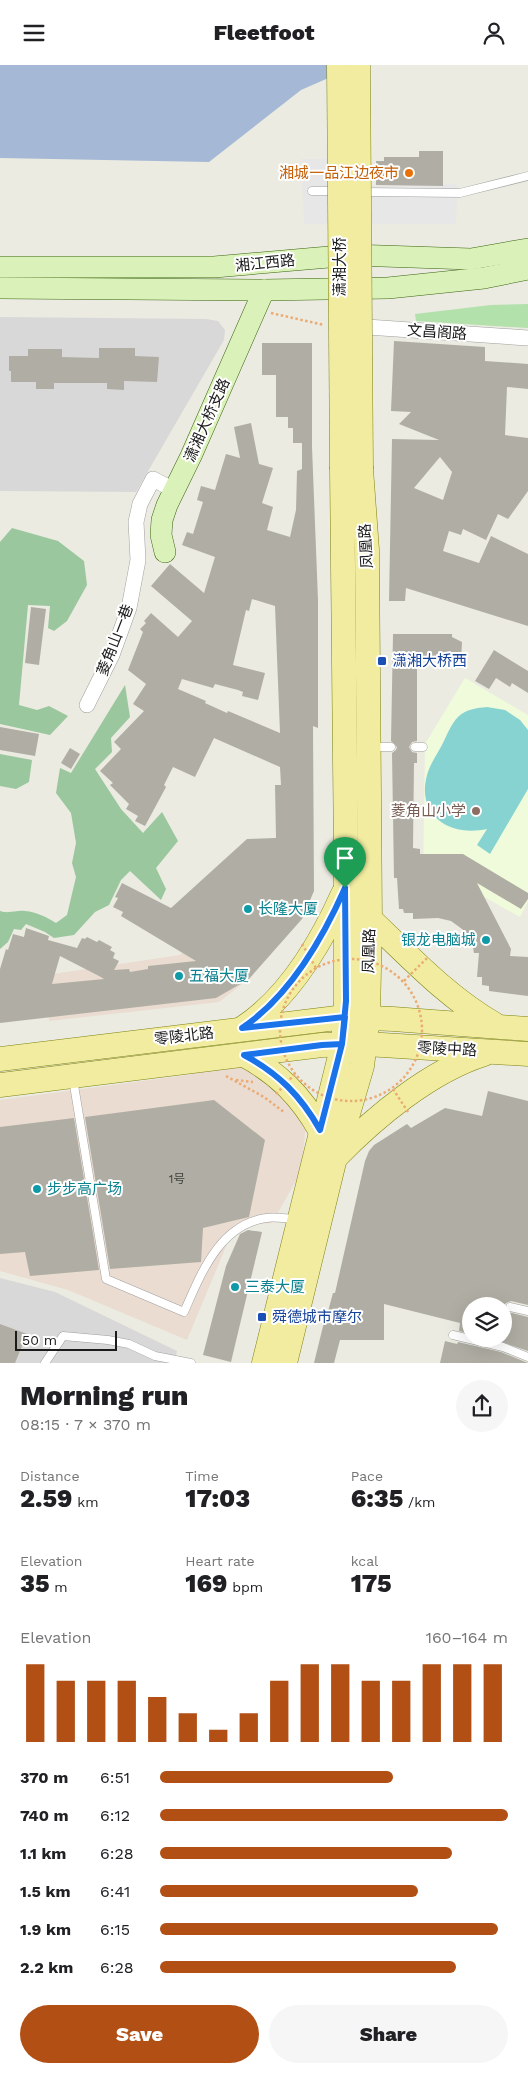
<!DOCTYPE html>
<meta charset="utf-8">
<style>
:root{--surface:#fff;--page:#f6f6f6;--text:#202124;--muted:#757577;--accent:#b14f14}
body{margin:0;font-family:"Work Sans","Noto Sans SC",sans-serif;background:var(--page);color:var(--text);height:100vh;display:flex;flex-direction:column;font-size:19px;white-space:nowrap}
*{box-sizing:border-box;margin:0}
p{font-size:16px;color:var(--muted)}
.icon{flex:none;width:28px;height:28px;fill:none;stroke:currentColor;stroke-width:2;stroke-linecap:round;stroke-linejoin:round}
.map{position:relative;height:1298px;overflow:hidden}
.details{display:flex;flex-direction:column;background:var(--surface);flex:1}
.details>*{flex:none}
.tools{position:absolute;left:462px;top:1232px;display:grid;gap:10px}
.tools a{display:grid;place-items:center;width:50px;height:50px;border-radius:50%;background:var(--surface);box-shadow:0 5px 20px #0002;font-size:25px}
.scale{position:absolute;left:15px;bottom:12px;width:102px;box-sizing:border-box;padding-left:5px;border:2px solid #1b1b1b;border-top:0;font-size:14px;line-height:18px;white-space:nowrap;color:#1b1b1b;-webkit-text-stroke:4px #fff;paint-order:stroke}
.pin{position:absolute;display:grid;place-items:center;width:42px;height:42px;color:#fff;margin:-51px -21px;border-radius:50% 50% 50% 0;rotate:-45deg;box-shadow:0 0 5px #0007}
.pin .icon{rotate:45deg}
.round{display:grid;place-items:center;flex:none;width:52px;height:52px;border-radius:26px;background:var(--page)}
.head{display:flex;align-items:center;justify-content:space-between;height:85px;padding:0 20px}
h1{font-size:28px;font-weight:800;line-height:38px}
.stats{display:grid;grid-template-columns:repeat(3,1fr);gap:8px;height:85px;padding:5px 20px}
.stats div{display:grid;align-content:center}
.stats b{font-size:25px;font-weight:800}
.stats small{font-size:14px;font-weight:400}
.stats p{font-size:14px}
.chart{height:140px;padding:10px 20px}
.chart p{display:flex;justify-content:space-between}
.chart svg{width:100%;height:90px;margin-top:5px;stroke:var(--accent);stroke-width:6}
.button{display:flex;gap:10px;margin-top:auto;padding:10px 20px}
.button a{flex:1;height:58px;border-radius:30px;background:var(--accent);color:#fff;font-size:20px;font-weight:800;line-height:58px;text-align:center}
.button a+a{background:var(--page);color:var(--text)}
ul{padding:0 20px;list-style:none;font-size:16px}
li{display:grid;grid-template-columns:80px 60px 1fr;align-items:center;height:38px}
li i{height:12px;border-radius:6px;background:var(--accent)}
header{display:flex;justify-content:space-between;align-items:center;height:65px;padding:0 20px;background:var(--surface);font-size:22px;font-weight:800}
.map>svg:first-child{display:block}
.residential{fill:#d9d8d8}
.commercial{fill:#ebdcd1}
.education{fill:#effbda}
.grass{fill:#b2e1ab}
.forest{fill:#9ac79d}
.pitch{fill:#86d3d2}
.parking{fill:#e7e7e7}
.water{fill:#a5b8d5}
.building{fill:#b0aea4;fill-rule:evenodd}
.lines{fill:none;stroke-linecap:round;stroke-linejoin:round}
.lane-casing{stroke:#9f9f9f;stroke-width:9}
.street-casing{stroke:#9f9f9f;stroke-width:16}
.secondary-casing{stroke:#3b640f;stroke-width:22}
.primary-casing{stroke:#7e830f;stroke-width:25}
.path{stroke:#eaac73;stroke-width:2.5;stroke-dasharray:2.5 2.5;stroke-linecap:butt}
.lane{stroke:#fff;stroke-width:8}
.street{stroke:#fff;stroke-width:15}
.secondary{stroke:#daf2b9;stroke-width:21}
.primary{stroke:#f1eca0;stroke-width:24}
.primary-bridge-casing{stroke:#7e830f;stroke-width:25;stroke-linecap:butt}
.path-bridge{stroke:#eaac73;stroke-width:2.5;stroke-dasharray:2.5 2.5;stroke-linecap:butt}
.primary-bridge{stroke:#f1eca0;stroke-width:24}
.route-casing{stroke:#fff;stroke-width:10}
.route{stroke:#1a73e8;stroke-width:6}
.food-dot{fill:#e8710a;stroke:#fff;stroke-width:2}
.transit-dot{fill:#1a4fb4;stroke:#fff;stroke-width:2}
.education-dot{fill:#8d6e63;stroke:#fff;stroke-width:2}
.culture-dot{fill:#0f9aa8;stroke:#fff;stroke-width:2}
.labels{text-anchor:middle;dominant-baseline:central;stroke-width:4;stroke-linejoin:round;paint-order:stroke}
.number-label{font-size:12px;fill:#40403d}
.food-label{font-size:15px;fill:#c56008;stroke:#fff;text-anchor:end}
.street-label{font-size:15px;fill:#1b1b1b;stroke:#fff}
.transit-label{font-size:15px;fill:#164399;stroke:#fff;text-anchor:start}
.education-label{font-size:15px;fill:#785e54;stroke:#fff;text-anchor:end}
.culture-label{font-size:15px;fill:#0d838f;stroke:#fff;text-anchor:start}
</style>
<header><svg class="icon" aria-label="menu" viewBox="0 0 24 24"><path d="M4 6h16M4 12h16M4 18h16"/></svg>Fleetfoot<svg class="icon" aria-label="person" viewBox="0 0 24 24"><circle cx="12" cy="8" r="4"/><path d="M4 21q1-7 8-7t8 7"/></svg></header>
<div class="map">
<svg width="528" height="1298" viewBox="0 0 528 1298">
<rect width="100%" height="100%" fill="#ebebe1"/>
<g class="residential">
<path d="M0 252 206 254 218 256 225 265 224 275 136 427 0 426Z"/>
<path d="M0 1213 55 1227 177 1286 174 1298H0Z"/>
</g>
<g class="commercial">
<path d="M209 865 251 912 219 937 49 956 46 910 180 890Z"/>
<path d="M241 999 271 1012 306 1060 301 1107 272 1158 235 1160 187 1275 68 1225 0 1206V1035L187 1010Z"/>
</g>
<path class="education" d="M465 613 528 650V836L520 852 456 816 423 813 425 679Z"/>
<path class="grass" d="M528 239V263L416 256 415 249 491 240Z"/>
<g class="forest">
<path d="M12 463 58 476 84 496 87 520 67 556 54 566 48 563 50 541 28 540 19 640 37 645 49 641 68 651 50 670 0 659V477Z"/>
<path d="M125 620 130 652 111 673 112 687 95 704 121 744 143 768 162 747 178 776 156 803 166 824 161 835 130 806 121 815 109 840 95 847 74 870 54 873 45 867 26 859 21 865 14 864 8 877 0 884V846C9 849 16 845 25 846 37 847 46 852 56 858L67 850 76 812 72 798 76 778 71 748 56 728 60 703 71 708Z"/>
<path d="M0 689 32 695 29 717 16 724 0 721Z"/>
</g>
<path class="pitch" d="M487 642 505 645 520 655 528 665V724L490 789 477 780 487 764C450 772 416 751 427 710 430 699 438 688 443 678 447 670 451 659 458 652 466 644 477 643 487 642Z"/>
<path class="parking" d="M301 94H369V121L457 119 456 159H304Z"/>
<path class="water" d="M0 0H358L301 25 209 97 0 93Z"/>
<g class="building">
<path d="M419 86H443V121L376 120V96H384V92H419Z"/>
<path d="M394 276 485 282V296L528 299V324L507 322 505 370 528 373V426L508 454 498 449 486 475 463 464 461 470 449 466 443 486 479 498 491 471 528 489V561L406 523 405 536H389L392 374 439 375 399 359 411 347 391 346ZM440 392 452 407 443 435 414 423Z"/>
<path d="M262 278H312V382L318 535V663L313 661 314 826 302 854 249 914 216 933 0 958V904L6 884 8 885 13 869 24 872 26 863 49 871 48 875 77 883 82 873 85 874 87 872 97 877 99 875 112 882 110 885 115 888 113 893 119 896 114 905 129 904 130 907 148 904V901L196 896 121 851 123 847 113 842 118 833 115 832 122 818 171 843 247 774 276 773 275 720H281L280 702 214 673 195 712 173 702 164 720 166 722 145 761 135 756 138 751 126 744 129 739 110 720 113 718 100 706 121 684 114 677 144 646 133 639 146 619 128 605 143 567 140 564 146 558 144 556 151 548 178 572 192 556 151 521 170 499 204 528 215 492 182 480 187 467 193 469 203 437 197 435 201 421 215 425 226 389 240 393 234 362 251 358 259 399 273 403 262 438 273 442 267 465 290 472 296 445 297 406 302 404V378H293V363H288V352H276V310H262ZM252 534 275 541 280 668 228 646 227 648 205 638 206 636 178 624 182 614 213 623 215 619 238 625 243 627 242 631 258 635 265 608 233 600 246 545 249 546ZM60 891 99 911 104 914 52 919Z"/>
<path d="M99 283H135V291L159 292 157 317 124 316V325L107 324V318H54V324H36V317H11V306H9V291H28V284H62V292L99 293Z"/>
<path d="M31 542 46 544 39 600 25 598Z"/>
<path d="M393 569H452V572L462 577 461 595H417V676L412 677 409 682 412 687 417 688V698H414L413 783 420 784V789H463L528 828V834L521 844 477 818 511 884 510 891 528 892V931L489 926V921L482 920V912H477L479 888H474L471 872 462 864 451 856 438 853 413 854V848H404L403 844H399L397 813H394L392 688 396 685 397 682 391 676Z"/>
<path d="M494 585 528 606V628L512 618 510 622 496 613 489 624 475 616Z"/>
<path d="M0 662 39 669 35 691 0 685Z"/>
<path d="M70 683 80 689 71 704 61 698Z"/>
<path d="M488 1026 528 1036V1240L511 1236 506 1238 504 1241 508 1247 528 1252V1286L493 1274H504V1241H471V1269L459 1266 460 1258 384 1239V1275H340L334 1298H314L326 1249 327 1250 333 1228H335L365 1096 369 1086 374 1080 407 1059 411 1063 445 1043 482 1051Z"/>
<path d="M214 1035 265 1075 249 1152 203 1163 201 1197 110 1204 85 1052Z"/>
<path d="M74 1053 99 1205 30 1211 25 1187 0 1189V1062Z"/>
<path d="M248 1165 262 1167 231 1297 203 1290 226 1201 240 1169Z"/>
<path d="M0 1259 27 1269 15 1298H0Z"/>
<path d="M445 1276 457 1279 458 1277 501 1287 528 1298H440Z"/>
</g>
<g class="lines">
<defs>
<g id="lane">
<path d="M312 126H338"/>
<path d="M362 127 460 128 528 111"/>
<path d="M371 682H391"/>
<path d="M415 682H423"/>
<path d="M73 1014 106 1214 184 1247C201 1209 219 1160 266 1153 275 1151 287 1154 297 1154"/>
<path d="M510 1242 528 1246"/>
<path d="M453 1270 503 1282 528 1292"/>
<path d="M45 1298 63 1271 108 1275 129 1279 155 1291 191 1298"/>
</g>
<g id="street">
<path d="M352 261 528 273"/>
<path d="M87 640 112 590 129 543 138 495 136 457 140 439 153 414 174 425"/>
</g>
<g id="secondary">
<path d="M0 202H214L352 190 471 194 528 184"/>
<path d="M0 223 264 225 388 223 484 213 528 204"/>
<path d="M165 487 161 470 162 455 167 440 191 391 264 225"/>
</g>
<g id="primary">
<path d="M370 854C409 891 447 932 494 959"/>
<path d="M243 963C288 933 321 878 343 829"/>
<path d="M244 990C278 1008 301 1031 320 1065"/>
<path d="M0 994 345 952 393 954 528 964"/>
<path d="M0 1020 322 980 366 979 528 989"/>
<path d="M336 1092C375 1052 430 1006 484 989"/>
<path d="M264 1298 343 979 346 936V793L342 404"/>
<path d="M285 1298 335 1093 362 1001 368 952 370 854 367 485 361 404"/>
</g>
</defs>
<use href="#lane" class="lane-casing"/>
<use href="#street" class="street-casing"/>
<use href="#secondary" class="secondary-casing"/>
<use href="#primary" class="primary-casing"/>
<g class="path">
<path d="M271 248 324 260"/>
<path d="M226 1011 264 1032 285 1048"/>
<path d="M236 1015 253 1017"/>
</g>
<use href="#lane" class="lane"/>
<use href="#street" class="street"/>
<use href="#secondary" class="secondary"/>
<use href="#primary" class="primary"/>
<defs>
<g id="primary-bridge">
<path d="M339 0 342 404"/>
<path d="M358 0 361 404"/>
</g>
</defs>
<use href="#primary-bridge" class="primary-bridge-casing"/>
<g class="path-bridge">
<path d="M302 879 316 903"/>
<circle cx="351" cy="965" r="71"/>
<path d="M404 916 427 893"/>
<path d="M393 1024 408 1047"/>
<path d="M276 1029 295 1009"/>
</g>
<use href="#primary-bridge" class="primary-bridge"/>
</g>
<g class="lines">
<defs>
<path id="route" d="M345 823 346 936 342 979 322 980 244 990C278 1008 301 1031 320 1065L342 979 345 952 242 963C290 931 322 875 345 823"/>
</defs>
<use href="#route" class="route-casing"/>
<use href="#route" class="route"/>
</g>
<circle class="food-dot" cx="409" cy="108" r="5"/>
<g class="transit-dot">
<rect x="377" y="591" width="10" height="10" rx="2.5"/>
<rect x="257" y="1247" width="10" height="10" rx="2.5"/>
</g>
<circle class="education-dot" cx="476" cy="746" r="5"/>
<g class="culture-dot">
<circle cx="248" cy="844" r="5"/>
<circle cx="486" cy="875" r="5"/>
<circle cx="179" cy="911" r="5"/>
<circle cx="37" cy="1124" r="5"/>
<circle cx="235" cy="1222" r="5"/>
</g>
<g class="labels">
<g class="number-label">
<text x="177" y="1114">1号</text>
</g>
<g class="food-label">
<text x="399" y="108">湘城一品江边夜市</text>
</g>
<g class="street-label">
<text transform="translate(265 198) rotate(-6)">湘江西路</text>
<text transform="translate(340 202) rotate(-90)">潇湘大桥</text>
<text transform="translate(437 267) rotate(4)">文昌阁路</text>
<text transform="translate(207 355) rotate(-66)">潇湘大桥支路</text>
<text transform="translate(366 481) rotate(-93)">凤凰路</text>
<text transform="translate(115 575) rotate(-69)">菱角山一巷</text>
<text transform="translate(369 886) rotate(-89)">凤凰路</text>
<text transform="translate(184 971) rotate(-7)">零陵北路</text>
<text transform="translate(447 984) rotate(3)">零陵中路</text>
</g>
<g class="transit-label">
<text x="392" y="596">潇湘大桥西</text>
<text x="272" y="1252">舜德城市摩尔</text>
</g>
<g class="education-label">
<text x="466" y="746">菱角山小学</text>
</g>
<g class="culture-label">
<text x="258" y="844">长隆大厦</text>
<text x="476" y="875" text-anchor="end">银龙电脑城</text>
<text x="189" y="911">五福大厦</text>
<text x="47" y="1124">步步高广场</text>
<text x="245" y="1222">三泰大厦</text>
</g>
</g>
</svg>
<div class="tools">
<a><svg class="icon" aria-label="layers" viewBox="0 0 24 24"><path d="M12 4l9 5-9 5-9-5zM3 14l9 5 9-5"/></svg></a>
</div>
<div class="scale">50 m</div>
<div class="pin" style="left:345px;top:823px;background:#1e9e55"><svg class="icon" aria-label="arrive" viewBox="0 0 24 24"><path d="M6 21V4h12l-3 4 3 4H6"/></svg></div>
</div>
<section class="details">
<div class="head"><div><h1>Morning run</h1><p>08:15 · 7 × 370 m</p></div><a class="round"><svg class="icon" aria-label="share" viewBox="0 0 24 24"><path d="M12 15V3M7 8l5-5 5 5M5 13v7h14v-7"/></svg></a></div>
<div class="stats">
<div><p>Distance</p><b>2.59<small> km</small></b></div>
<div><p>Time</p><b>17:03</b></div>
<div><p>Pace</p><b>6:35<small> /km</small></b></div>
</div>
<div class="stats">
<div><p>Elevation</p><b>35<small> m</small></b></div>
<div><p>Heart rate</p><b>169<small> bpm</small></b></div>
<div><p>kcal</p><b>175</b></div>
</div>
<div class="chart"><p><span>Elevation</span>160–164 m</p>
<svg viewBox="0 0 160 44" preserveAspectRatio="none"><path d="M5 44V6M15 44V14M25 44V14M35 44V14M45 44V22M55 44V30M65 44V38M75 44V30M85 44V14M95 44V6M105 44V6M115 44V14M125 44V14M135 44V6M145 44V6M155 44V6"/></svg>
</div>
<ul>
<li><b>370 m</b>6:51<i style="width:67%"></i></li>
<li><b>740 m</b>6:12<i style="width:100%"></i></li>
<li><b>1.1 km</b>6:28<i style="width:84%"></i></li>
<li><b>1.5 km</b>6:41<i style="width:74%"></i></li>
<li><b>1.9 km</b>6:15<i style="width:97%"></i></li>
<li><b>2.2 km</b>6:28<i style="width:85%"></i></li>
</ul>
<div class="button"><a>Save</a><a>Share</a></div>
</section>
